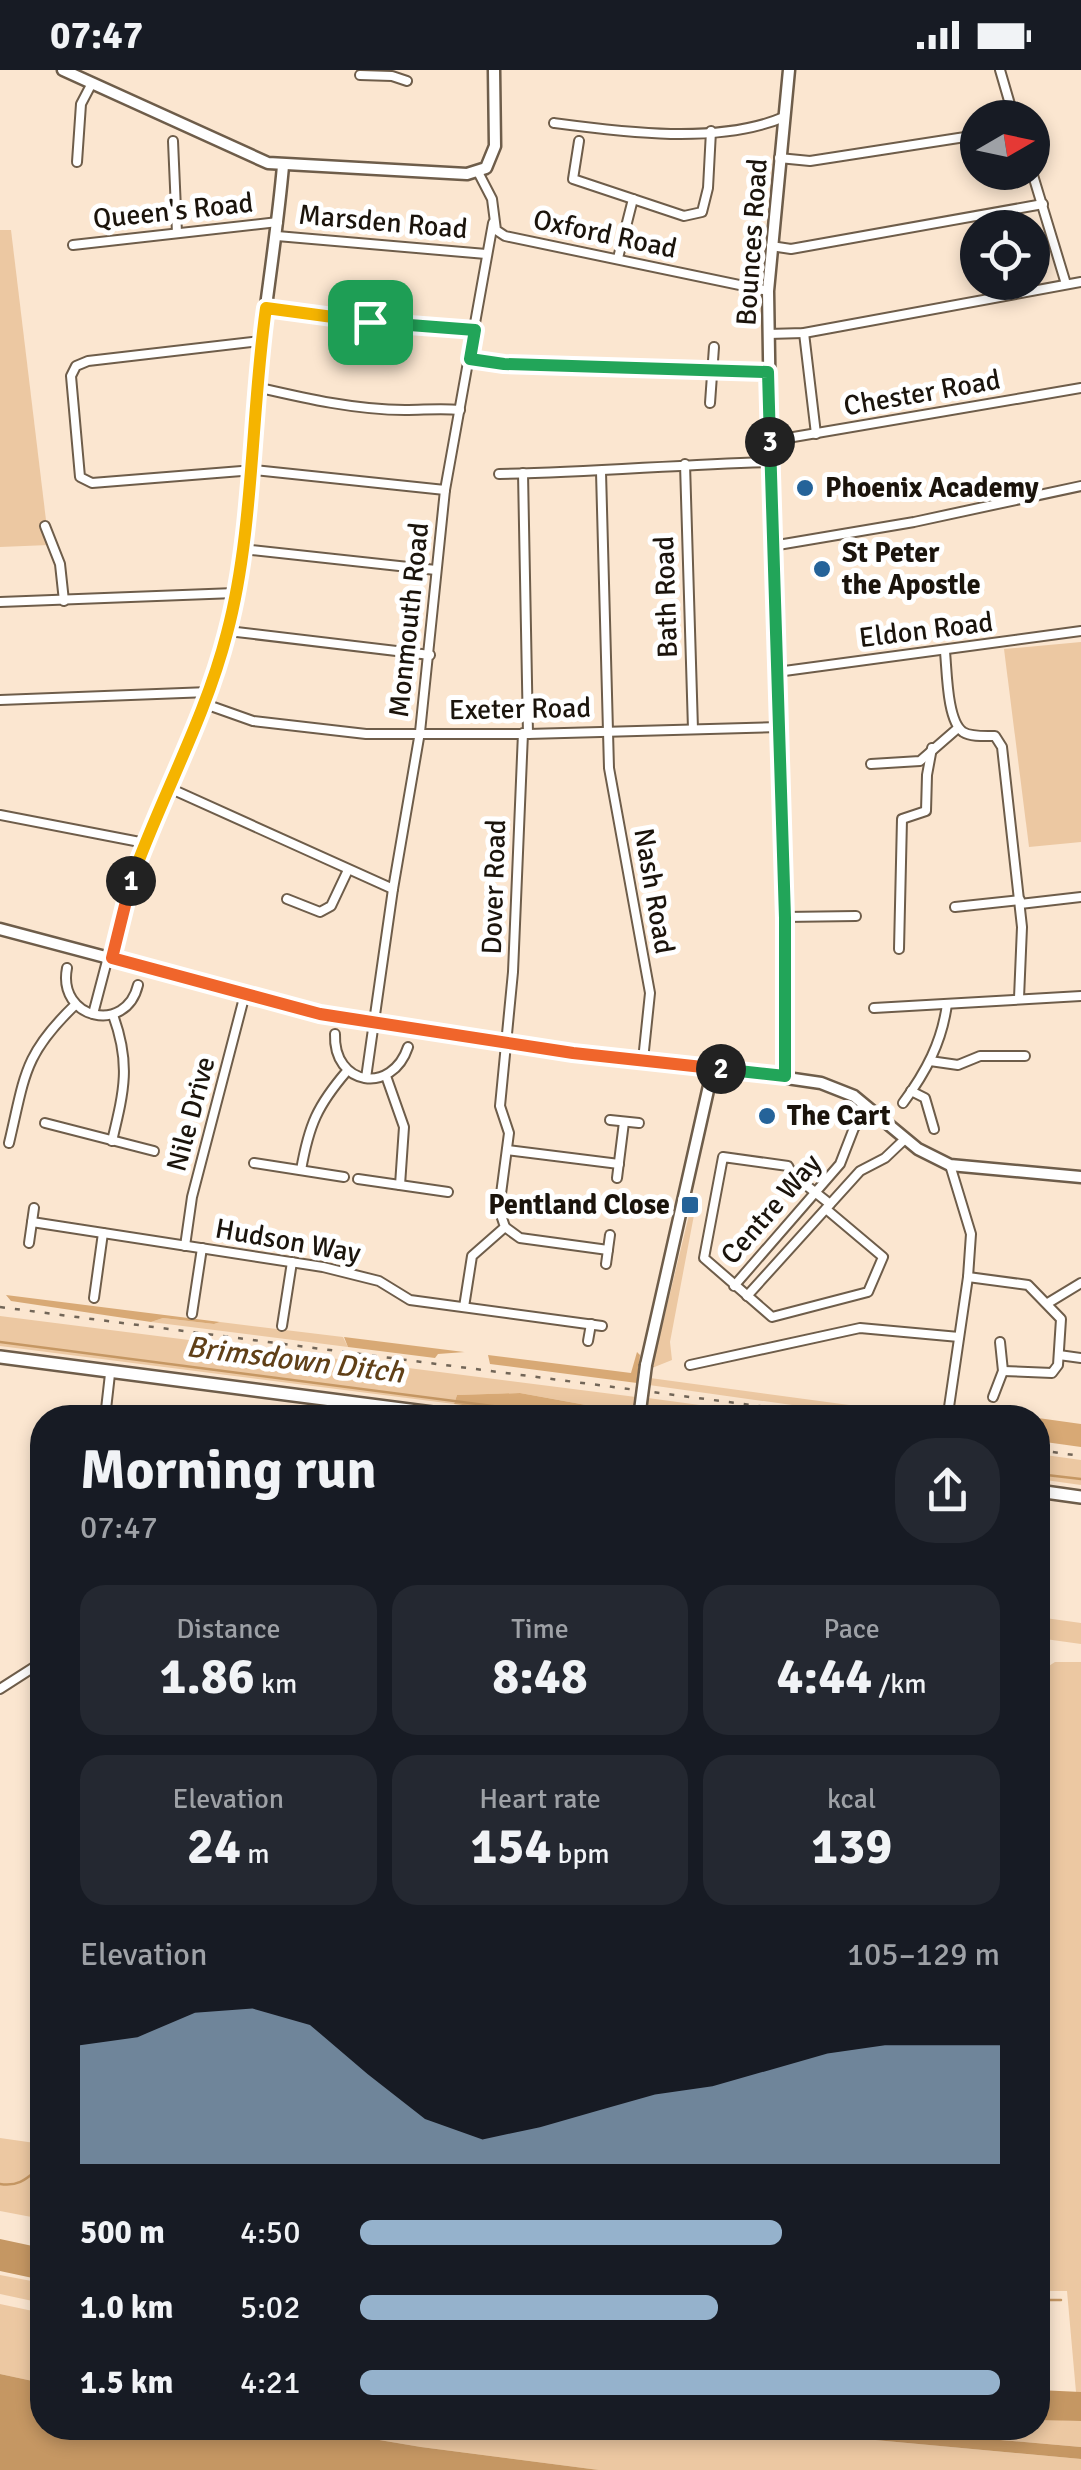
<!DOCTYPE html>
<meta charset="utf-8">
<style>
:root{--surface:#171b24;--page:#242831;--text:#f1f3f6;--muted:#9ea1a6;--accent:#95b2cc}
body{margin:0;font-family:Signika,sans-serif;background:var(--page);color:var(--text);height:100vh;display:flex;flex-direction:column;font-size:38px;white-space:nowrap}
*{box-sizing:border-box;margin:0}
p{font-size:32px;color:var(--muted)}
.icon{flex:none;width:55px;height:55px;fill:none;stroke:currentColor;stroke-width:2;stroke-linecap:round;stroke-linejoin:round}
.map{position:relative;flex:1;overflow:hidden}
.details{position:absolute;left:30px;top:1335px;width:1020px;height:1035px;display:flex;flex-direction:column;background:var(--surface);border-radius:40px;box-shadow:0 5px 15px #0003}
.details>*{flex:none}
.needle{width:65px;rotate:81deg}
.fabs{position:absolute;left:960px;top:30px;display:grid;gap:20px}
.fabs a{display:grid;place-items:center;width:90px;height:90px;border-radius:50%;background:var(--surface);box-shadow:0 5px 15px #0003;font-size:50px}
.pin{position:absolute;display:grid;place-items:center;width:85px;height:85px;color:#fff;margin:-42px;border-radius:20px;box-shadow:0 5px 15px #0006}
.km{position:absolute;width:50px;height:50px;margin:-25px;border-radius:50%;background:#222;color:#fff;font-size:28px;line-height:50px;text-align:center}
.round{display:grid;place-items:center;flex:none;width:105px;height:105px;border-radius:40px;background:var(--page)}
.summary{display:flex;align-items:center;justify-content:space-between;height:170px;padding:0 50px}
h1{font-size:55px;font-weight:800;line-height:75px}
.stats{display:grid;grid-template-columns:repeat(3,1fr);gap:15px;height:170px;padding:10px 50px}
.stats div{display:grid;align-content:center;border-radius:25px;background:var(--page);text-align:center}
.stats b{font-size:50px;font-weight:800}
.stats small{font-size:28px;font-weight:400}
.stats p{font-size:28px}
.chart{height:280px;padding:20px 50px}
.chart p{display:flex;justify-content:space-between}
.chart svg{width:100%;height:180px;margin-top:10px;fill:var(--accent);opacity:.7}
ul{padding:0 50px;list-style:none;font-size:32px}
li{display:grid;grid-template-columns:160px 120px 1fr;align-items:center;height:75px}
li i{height:25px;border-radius:12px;background:var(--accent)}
.status{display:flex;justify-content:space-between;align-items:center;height:70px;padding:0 50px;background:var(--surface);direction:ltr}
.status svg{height:28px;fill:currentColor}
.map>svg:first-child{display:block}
.green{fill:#ecc8a2}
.forest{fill:#d8a975}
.water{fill:#c59763}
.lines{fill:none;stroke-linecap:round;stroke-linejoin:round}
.stream{stroke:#c59763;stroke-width:2.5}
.street-casing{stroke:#6e5d4a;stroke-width:12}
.secondary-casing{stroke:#6e5d4a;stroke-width:15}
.primary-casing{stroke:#6e5d4a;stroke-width:16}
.street{stroke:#fff;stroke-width:8}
.secondary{stroke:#fff;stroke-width:10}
.primary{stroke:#fff;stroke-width:11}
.rail{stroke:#726658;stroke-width:2.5;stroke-dasharray:5 10;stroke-linecap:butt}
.secondary-bridge-casing{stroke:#6e5d4a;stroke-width:15;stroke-linecap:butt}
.secondary-bridge{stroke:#fff;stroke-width:10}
.split-1-casing{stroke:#fff;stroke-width:20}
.split-2-casing{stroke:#fff;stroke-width:20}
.split-3-casing{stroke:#fff;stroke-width:20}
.split-4-casing{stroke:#fff;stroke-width:20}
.split-1{stroke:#f5b400;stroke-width:12}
.split-2{stroke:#f0652b;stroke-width:12}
.split-3{stroke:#22a559;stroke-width:12}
.split-4{stroke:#22a559;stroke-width:12}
.poi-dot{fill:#256399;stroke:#fff;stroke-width:4}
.labels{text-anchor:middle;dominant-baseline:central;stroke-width:10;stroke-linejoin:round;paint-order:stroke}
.street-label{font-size:28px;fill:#1b140c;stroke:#fff}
.poi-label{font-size:28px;font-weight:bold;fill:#1b140c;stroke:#fff;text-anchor:start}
.water-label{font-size:30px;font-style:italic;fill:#604018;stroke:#fff}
</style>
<div class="status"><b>07:47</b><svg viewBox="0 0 49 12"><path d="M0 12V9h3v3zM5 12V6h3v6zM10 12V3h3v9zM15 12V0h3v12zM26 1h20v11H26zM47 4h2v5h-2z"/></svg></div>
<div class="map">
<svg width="1081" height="2400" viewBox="0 0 1081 2400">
<rect width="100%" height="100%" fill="#fbe6d0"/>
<g class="green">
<path d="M0 160H11L49 475 0 477Z"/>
<path d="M1081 572V772L1029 777 1004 579Z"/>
<path d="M689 1145H694L670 1272 672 1290 652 1298Z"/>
<path d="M0 1246 636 1327 633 1347 608 1336 597 1337 520 1323 457 1325 454 1334 0 1276Z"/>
<path d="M163 1248 214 1254 220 1252 343 1267 348 1277 151 1252Z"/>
<path d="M650 1308 938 1347H950H877L649 1315Z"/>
<path d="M648 1328 789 1347H647Z"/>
<path d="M1038 1384 1081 1390V1415L1038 1409Z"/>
<path d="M1038 1547 1081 1553V1574L1038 1568Z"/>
<path d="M1055 1592H1081V2322H1076L1067 2221H1038V1603Z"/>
<path d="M0 2068 42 2074V2149L0 2141Z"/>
<path d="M0 2205 42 2213V2233L0 2224Z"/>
<path d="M0 2234 42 2243V2313L0 2304Z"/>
<path d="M1038 2349 1081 2351V2377L862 2358H1038Z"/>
<path d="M308 2358H747L1081 2389V2400H599L421 2377Z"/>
</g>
<g class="forest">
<path d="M6 1225 220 1252 214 1254 163 1248 151 1252 11 1231Z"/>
<path d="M344 1267 464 1282H465L438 1284 435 1288 348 1277Z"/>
<path d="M637 1282 640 1285 637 1313 490 1294 488 1285 631 1303Z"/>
<path d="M520 1323 597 1337 608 1336 633 1347H562L454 1334 457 1325Z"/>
<path d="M1038 1348 1081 1354V1377L1038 1371Z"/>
</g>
<g class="water">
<path d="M0 2169 42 2178V2210L0 2201Z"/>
<path d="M0 2304 42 2313V2358H308L421 2377 599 2400H0Z"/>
<path d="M1038 2320 1081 2322V2351L1038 2350Z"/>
<path d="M747 2358H862L1081 2377V2389Z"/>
</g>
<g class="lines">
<g class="stream">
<path d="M0 1272 586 1348"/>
<path d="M1038 1404 1081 1409"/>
<path d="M0 2114C20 2117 27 2108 42 2096"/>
<path d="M1038 2230H1061"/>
</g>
<defs>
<g id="street">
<path d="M1000 0 1014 48"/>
<path d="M360 5 392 6 407 11"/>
<path d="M554 53C622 62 719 75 784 47"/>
<path d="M173 71 177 163"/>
<path d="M579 71 573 109 684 146 702 142 708 118 711 61"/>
<path d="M779 88 810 91 978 65"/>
<path d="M77 92 81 34 92 13"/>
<path d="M478 102 492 129 496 160 505 166 768 221"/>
<path d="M1032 102 1066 214"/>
<path d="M277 166 486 184"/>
<path d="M73 175 278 152"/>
<path d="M771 176 791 179 1043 134"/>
<path d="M618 188 633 129"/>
<path d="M266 237 370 252 475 260"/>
<path d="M804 263 816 364"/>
<path d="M768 264 804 263 1081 212"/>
<path d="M261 271 88 291 76 296 71 306 80 407 92 413 254 400 445 420"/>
<path d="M470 289 504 294 768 302"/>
<path d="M256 317C304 328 355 340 405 340 424 340 441 338 460 340"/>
<path d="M710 333 714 277"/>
<path d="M770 371 1081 318"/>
<path d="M685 394 693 659"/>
<path d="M601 402 609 698 650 923 643 990"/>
<path d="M523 403 528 664"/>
<path d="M499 404C590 403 679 394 770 392"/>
<path d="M45 456 60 494 64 531"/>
<path d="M772 476 914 452 1081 416"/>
<path d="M242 479 436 500"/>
<path d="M0 532 235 523"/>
<path d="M228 561 430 585"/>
<path d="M945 582C947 601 947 651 963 662 971 667 985 666 995 666L1002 677 1022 857 1019 928"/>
<path d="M777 602 1081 561"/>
<path d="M0 630 209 622"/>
<path d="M205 634 253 651 366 664H528L778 657"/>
<path d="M871 694 920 691 958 658"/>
<path d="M167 717 393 819"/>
<path d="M0 745 145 773"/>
<path d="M287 829 320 842 331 836 348 800"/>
<path d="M1020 834 1081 827"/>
<path d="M955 837 1020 830"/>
<path d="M785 847 856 846"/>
<path d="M899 879 902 749 926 741 927 705 932 678"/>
<path d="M67 898C57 949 126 965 138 915"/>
<path d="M874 938 1081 926"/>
<path d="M93 944 108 887"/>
<path d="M335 964C333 1016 392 1025 408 977"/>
<path d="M930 991 958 995 980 986H1025"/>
<path d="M386 1006 404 1057 400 1115"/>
<path d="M366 1008 393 819 420 662 445 420 493 153"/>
<path d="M911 1021 925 1028 934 1059"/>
<path d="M903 1033C926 1002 942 972 947 934"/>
<path d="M610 1050 639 1053"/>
<path d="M45 1053 154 1081"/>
<path d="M112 1071C124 1021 131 994 113 945"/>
<path d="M9 1073C25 1006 23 985 75 935"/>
<path d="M507 1080 619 1094"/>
<path d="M254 1093 344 1107"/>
<path d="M301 1100C309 1055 317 1036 347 1001"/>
<path d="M617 1108 624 1052"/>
<path d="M358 1109 448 1122"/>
<path d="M826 1139 883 1187 868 1222 772 1247 704 1188 723 1087 788 1096 792 1104 830 1134"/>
<path d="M32 1152 323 1197 379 1211 410 1230 602 1256"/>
<path d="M505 1157 520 1168 608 1180"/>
<path d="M29 1173 34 1138"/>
<path d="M185 1176 192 1127 245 924"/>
<path d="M606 1194 610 1165"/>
<path d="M968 1207 1028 1215 1061 1249 1058 1295 1052 1303 1003 1301"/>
<path d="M734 1216 840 1094 854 1058 871 1040"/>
<path d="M747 1226 860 1101 885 1088 905 1069"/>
<path d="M94 1228 103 1163"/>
<path d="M1048 1233 1081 1213"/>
<path d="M464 1237 472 1186 505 1157 499 1139 509 1063 500 1036 513 902 523 663"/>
<path d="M192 1244 202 1178"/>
<path d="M282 1256 292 1192"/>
<path d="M588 1271 591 1254"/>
<path d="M1059 1285 1081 1288"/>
<path d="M690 1295 860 1258 959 1267"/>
<path d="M993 1327 1003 1301 1000 1272"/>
<path d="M949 1337 968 1207 971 1164 950 1095"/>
<path d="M105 1348 110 1304"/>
<path d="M0 1619 42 1592"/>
</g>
<g id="secondary">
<path d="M63 0 268 93 467 104 486 98 495 76 494 0"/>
<path d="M0 859 320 944 573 983 732 1000 821 1013 854 1026 918 1079 950 1095 1081 1107"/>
<path d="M112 888C131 774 195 676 226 565 247 490 248 408 255 331 262 252 276 175 283 96"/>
<path d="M785 1007V847L772 476 768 221 789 0"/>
<path d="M646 1295 713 998"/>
</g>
<g id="primary">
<path d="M0 1287 471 1348"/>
<path d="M1038 1421 1081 1427"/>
</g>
</defs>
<use href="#street" class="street-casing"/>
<use href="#secondary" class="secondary-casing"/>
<use href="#primary" class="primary-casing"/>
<use href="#street" class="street"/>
<use href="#secondary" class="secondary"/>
<use href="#primary" class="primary"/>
<g class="rail">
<path d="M0 1237 851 1348"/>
<path d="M1038 1380 1081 1386"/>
</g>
<defs>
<path id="secondary-bridge" d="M639 1348 646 1295"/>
</defs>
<use href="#secondary-bridge" class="secondary-bridge-casing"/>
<use href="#secondary-bridge" class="secondary-bridge"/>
</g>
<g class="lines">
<defs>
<path id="split-1" d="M131 811C161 727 205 649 227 563 254 462 251 342 266 238L370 252"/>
<path id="split-2" d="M131 811 112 888 320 944 573 983 721 999"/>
<path id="split-3" d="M721 999 785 1006V848L770 372"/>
<path id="split-4" d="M370 252 475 260 470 289 504 294 768 302 770 372"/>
</defs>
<use href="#split-1" class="split-1-casing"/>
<use href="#split-2" class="split-2-casing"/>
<use href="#split-3" class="split-3-casing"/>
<use href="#split-4" class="split-4-casing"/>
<use href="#split-1" class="split-1"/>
<use href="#split-2" class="split-2"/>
<use href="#split-3" class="split-3"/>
<use href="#split-4" class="split-4"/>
</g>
<g class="poi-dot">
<circle cx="805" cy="418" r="10"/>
<circle cx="822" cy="499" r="10"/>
<circle cx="767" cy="1046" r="10"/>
<rect x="680" y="1125" width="20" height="20" rx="5"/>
</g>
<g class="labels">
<g class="street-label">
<text transform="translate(173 141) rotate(-6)">Queen's Road</text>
<text transform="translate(383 152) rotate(5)">Marsden Road</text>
<text transform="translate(605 164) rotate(12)">Oxford Road</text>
<text transform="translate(752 172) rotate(-86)">Bounces Road</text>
<text transform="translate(922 323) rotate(-10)">Chester Road</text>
<text transform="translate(666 527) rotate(-92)">Bath Road</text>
<text transform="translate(409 550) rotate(-84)">Monmouth Road</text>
<text transform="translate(926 560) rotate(-7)">Eldon Road</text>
<text transform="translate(520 639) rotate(-1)">Exeter Road</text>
<text transform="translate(494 817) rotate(-88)">Dover Road</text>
<text transform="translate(654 821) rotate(80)">Nash Road</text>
<text transform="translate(191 1044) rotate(-75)">Nile Drive</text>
<text transform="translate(771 1139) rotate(-49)">Centre Way</text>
<text transform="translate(288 1171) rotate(10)">Hudson Way</text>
</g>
<g class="poi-label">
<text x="825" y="418">Phoenix Academy</text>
<text x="842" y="483">St Peter<tspan x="842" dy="32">the Apostle</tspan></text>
<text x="787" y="1046">The Cart</text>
<text x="670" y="1135" text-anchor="end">Pentland Close</text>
</g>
<g class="water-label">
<text transform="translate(295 1290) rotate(7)">Brimsdown Ditch</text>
</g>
</g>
</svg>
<div class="fabs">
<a><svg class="needle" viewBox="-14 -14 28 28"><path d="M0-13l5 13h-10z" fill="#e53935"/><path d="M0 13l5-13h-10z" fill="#9ea1a6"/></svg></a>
<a><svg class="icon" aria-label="locate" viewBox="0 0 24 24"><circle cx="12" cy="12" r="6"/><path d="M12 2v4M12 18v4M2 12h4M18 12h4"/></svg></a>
</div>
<div class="pin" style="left:370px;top:252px;background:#1e9e55"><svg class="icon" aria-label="arrive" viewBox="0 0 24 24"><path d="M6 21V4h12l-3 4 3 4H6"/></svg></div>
<b class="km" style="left:131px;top:811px">1</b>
<b class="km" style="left:721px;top:999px">2</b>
<b class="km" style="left:770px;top:372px">3</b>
<section class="details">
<div class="summary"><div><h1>Morning run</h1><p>07:47</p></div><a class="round"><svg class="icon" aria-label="share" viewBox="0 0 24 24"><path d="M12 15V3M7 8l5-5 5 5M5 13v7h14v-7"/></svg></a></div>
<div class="stats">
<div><p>Distance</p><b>1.86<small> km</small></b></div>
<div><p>Time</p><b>8:48</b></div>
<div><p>Pace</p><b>4:44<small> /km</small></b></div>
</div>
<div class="stats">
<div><p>Elevation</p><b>24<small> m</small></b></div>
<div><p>Heart rate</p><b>154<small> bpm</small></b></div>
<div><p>kcal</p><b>139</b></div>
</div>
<div class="chart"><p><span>Elevation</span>105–129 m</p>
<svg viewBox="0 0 160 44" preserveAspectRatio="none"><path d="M0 44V15L10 13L20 7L30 6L40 10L50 22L60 33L70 38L80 35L90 31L100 27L110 25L120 21L130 17L140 15L150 15L160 15V44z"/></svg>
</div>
<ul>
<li><b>500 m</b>4:50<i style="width:66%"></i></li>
<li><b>1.0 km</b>5:02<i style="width:56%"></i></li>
<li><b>1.5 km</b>4:21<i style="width:100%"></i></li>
</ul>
</section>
</div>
